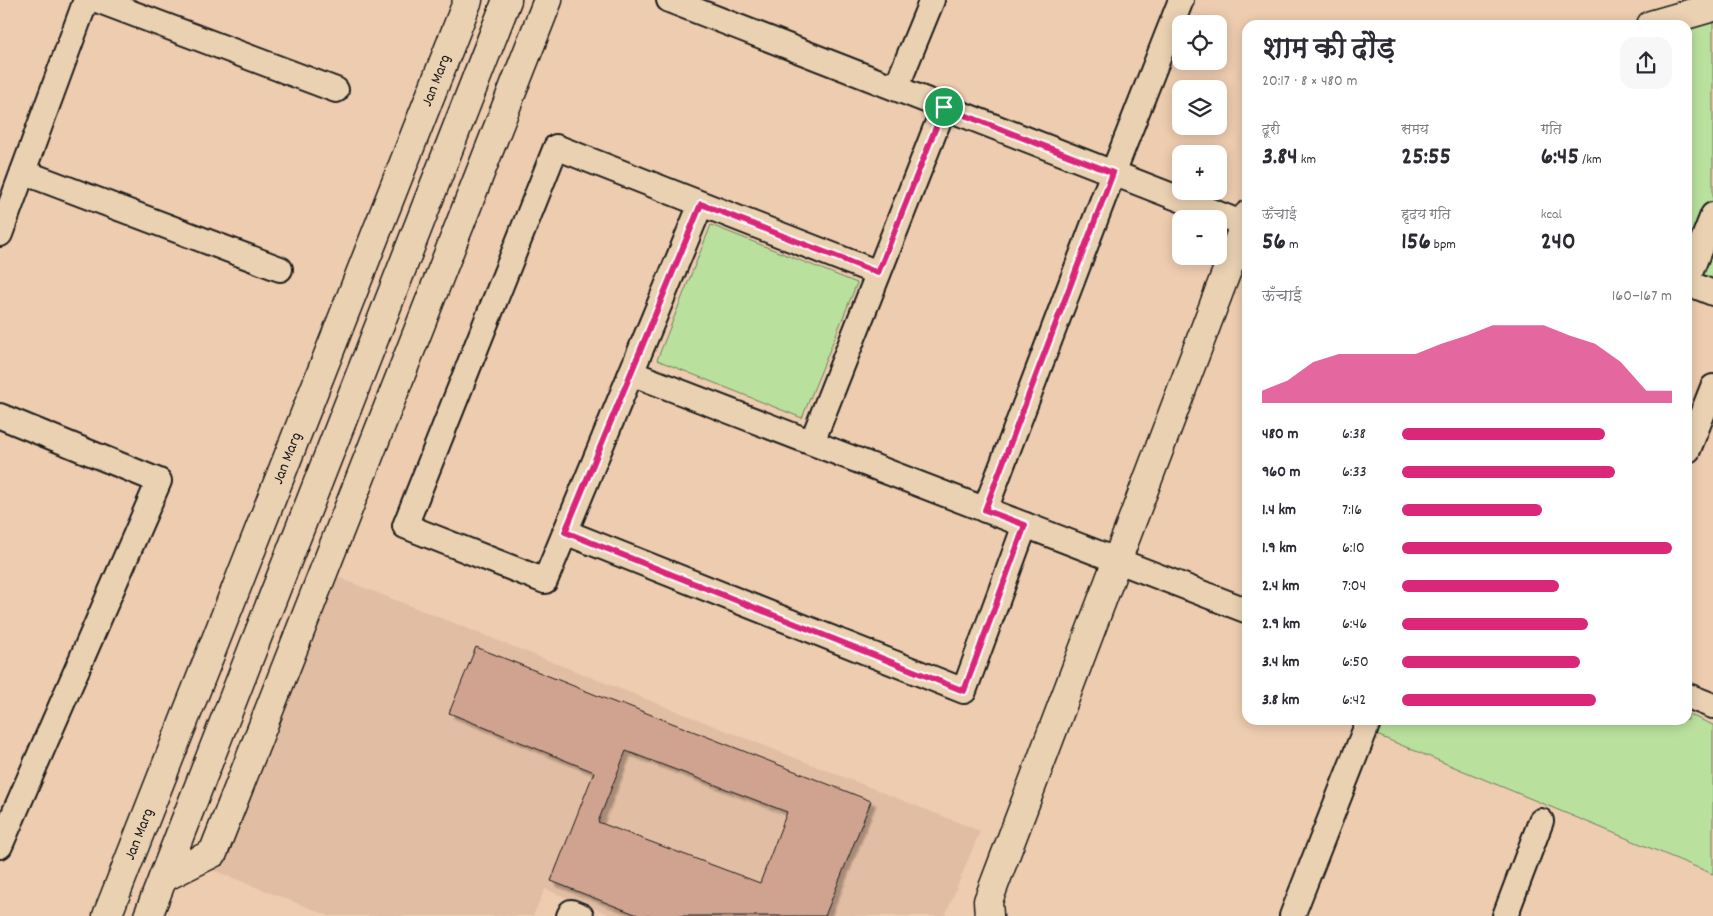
<!DOCTYPE html>
<html lang="hi">
<meta charset="utf-8">
<style>
:root{--surface:#fff;--page:#f7f7f7;--text:#2b2b33;--muted:#7c7c81;--accent:#db2777}
body{margin:0;font-family:Dekko,"Playpen Sans Deva",sans-serif;background:var(--page);color:var(--text);height:100vh;display:flex;flex-direction:column;font-size:19px;white-space:nowrap}
*{box-sizing:border-box;margin:0}
p{font-size:16px;color:var(--muted)}
.icon{flex:none;width:28px;height:28px;fill:none;stroke:currentColor;stroke-width:2;stroke-linecap:round;stroke-linejoin:round}
.map{position:relative;flex:1;overflow:hidden}
.side{position:absolute;left:1242px;top:20px;width:450px;height:705px;display:flex;flex-direction:column;background:var(--surface);border-radius:15px;box-shadow:0 2px 12px #0003}
.side>*{flex:none}
.buttons{position:absolute;left:1172px;top:15px;display:grid;gap:10px}
.buttons a{display:grid;place-items:center;width:55px;height:55px;border-radius:10px;background:var(--surface);box-shadow:0 2px 12px #0003;font-size:25px}
.pin{position:absolute;display:grid;place-items:center;width:42px;height:42px;color:#fff;margin:-21px;border:2px solid #fff;border-radius:50%;box-shadow:0 1px 5px #0007}
.round{display:grid;place-items:center;flex:none;width:52px;height:52px;border-radius:15px;background:var(--page)}
.headline{display:flex;align-items:center;justify-content:space-between;height:85px;padding:0 20px}
h1{font-size:28px;font-weight:800;line-height:38px}
.figures{display:grid;grid-template-columns:repeat(3,1fr);gap:8px;height:85px;padding:5px 20px}
.figures div{display:grid;align-content:center}
.figures b{font-size:25px;font-weight:800}
.figures small{font-size:14px;font-weight:400}
.figures p{font-size:14px}
.chart{height:140px;padding:10px 20px}
.chart p{display:flex;justify-content:space-between}
.chart svg{width:100%;height:90px;margin-top:5px;fill:var(--accent);opacity:.7}
ul{padding:0 20px;list-style:none;font-size:16px}
li{display:grid;grid-template-columns:80px 60px 1fr;align-items:center;height:38px}
li i{height:12px;border-radius:6px;background:var(--accent)}
.map>svg:first-child{display:block}
.built{fill:#e1bda3}
.green{fill:#b9e19d;stroke:#6a7e5c}
.building{fill:#d0a390;stroke:#1c1c1c;fill-rule:evenodd;filter:url(#shadow)}
.lines{fill:none;stroke-linecap:round;stroke-linejoin:round}
.street-casing{stroke:#1c1c1c;stroke-width:28}
.secondary-casing{stroke:#1c1c1c;stroke-width:31}
.street{stroke:#ead1b2;stroke-width:24}
.secondary{stroke:#ead1b2;stroke-width:28}
.route-casing{stroke:#fff;stroke-width:10}
.route{stroke:#db2777;stroke-width:6}
.labels{text-anchor:middle;dominant-baseline:central;stroke-width:5;stroke-linejoin:round;paint-order:stroke}
.street-label{font-size:16px;fill:#1c1c1c;stroke:#ead1b2}
</style>
<div class="map">
<svg width="1713" height="916" viewBox="0 0 1713 916">
<defs>
<filter id="shadow"><feDropShadow dx="4.5" dy="4.5" stdDeviation="1" flood-color="#0004"/></filter>
</defs>
<rect width="100%" height="100%" fill="#eeccaf"/>
<filter id="ink" filterUnits="userSpaceOnUse"><feTurbulence type="fractalNoise" baseFrequency=".02" numOctaves="2"/><feDisplacementMap in="SourceGraphic" scale="10" xChannelSelector="R" yChannelSelector="G"/><feConvolveMatrix kernelMatrix="1 2 1 2 8 2 1 2 1" color-interpolation-filters="sRGB"/></filter>
<g filter="url(#ink)">
<path class="built" d="M327 573 980 831 945 916H614L545 889 533 916H330L210 869Z"/>
<g class="green">
<path d="M1713 19V291L1688 280V26Z"/>
<path d="M711 225 857 283 802 418 657 360Z"/>
<path d="M1688 714 1713 725V874L1372 733 1377 720H1688Z"/>
</g>
<path class="building" d="M476 647 621 705V703L871 801 825 916H640L551 881 594 772 449 713ZM626 751 787 812 760 883 598 822Z"/>
<g class="lines">
<defs>
<g id="street">
<path d="M97 0 336 90"/>
<path d="M669 0 1244 224"/>
<path d="M896 88 932 0"/>
<path d="M23 172 280 269"/>
<path d="M701 204 545 581 405 526 556 147 878 273"/>
<path d="M0 234 86 0"/>
<path d="M1688 278 1713 215"/>
<path d="M1688 283 1713 293"/>
<path d="M631 373 1248 611"/>
<path d="M0 416 159 481 0 846"/>
<path d="M812 442 944 107"/>
<path d="M1688 450 1713 387"/>
<path d="M985 510 1113 173 1181 0"/>
<path d="M565 532 964 691 1025 525"/>
<path d="M1688 696 1713 706"/>
<path d="M569 916 571 912 581 916"/>
<path d="M1292 916 1369 720"/>
<path d="M1505 916 1541 821"/>
</g>
<g id="secondary">
<path d="M1651 25 1713 7"/>
<path d="M163 878 213 853 548 0"/>
<path id="s1" d="M107 916 468 0"/>
<path d="M148 916 507 0"/>
<path d="M989 916 988 901 1248 215"/>
</g>
</defs>
<use href="#street" class="street-casing"/>
<use href="#secondary" class="secondary-casing"/>
<use href="#street" class="street"/>
<use href="#secondary" class="secondary"/>
</g>
</g>
<g class="lines" filter="url(#ink)">
<defs>
<path id="route" d="M944 107 1113 173 985 510 1025 525 964 691 565 532 701 204 878 273Z"/>
</defs>
<use href="#route" class="route-casing"/>
<use href="#route" class="route"/>
</g>
<g class="labels">
<g class="street-label">
<text stroke="none"><textPath href="#s1" startOffset="898">Jan Marg</textPath></text>
<text stroke="none"><textPath href="#s1" startOffset="492">Jan Marg</textPath></text>
<text stroke="none"><textPath href="#s1" startOffset="88">Jan Marg</textPath></text>
</g>
</g>
</svg>
<div class="buttons">
<a><svg class="icon" aria-label="locate" viewBox="0 0 24 24"><circle cx="12" cy="12" r="6"/><path d="M12 2v4M12 18v4M2 12h4M18 12h4"/></svg></a>
<a><svg class="icon" aria-label="layers" viewBox="0 0 24 24"><path d="M12 4l9 5-9 5-9-5zM3 14l9 5 9-5"/></svg></a>
<a>+</a>
<a>−</a>
</div>
<div class="pin" style="left:944px;top:107px;background:#1e9e55"><svg class="icon" aria-label="arrive" viewBox="0 0 24 24"><path d="M6 21V4h12l-3 4 3 4H6"/></svg></div>
<section class="side">
<div class="headline"><div><h1>शाम की दौड़</h1><p>20:17 · 8 × 480 m</p></div><a class="round"><svg class="icon" aria-label="share" viewBox="0 0 24 24"><path d="M12 15V3M7 8l5-5 5 5M5 13v7h14v-7"/></svg></a></div>
<div class="figures">
<div><p>दूरी</p><b>3.84<small> km</small></b></div>
<div><p>समय</p><b>25:55</b></div>
<div><p>गति</p><b>6:45<small> /km</small></b></div>
</div>
<div class="figures">
<div><p>ऊँचाई</p><b>56<small> m</small></b></div>
<div><p>हृदय गति</p><b>156<small> bpm</small></b></div>
<div><p>kcal</p><b>240</b></div>
</div>
<div class="chart"><p><span>ऊँचाई</span>160–167 m</p>
<svg viewBox="0 0 160 44" preserveAspectRatio="none"><path d="M0 44V38L10 33L20 24L30 20L40 20L50 20L60 20L70 15L80 11L90 6L100 6L110 6L120 11L130 15L140 24L150 38L160 38V44z"/></svg>
</div>
<ul>
<li><b>480 m</b>6:38<i style="width:75%"></i></li>
<li><b>960 m</b>6:33<i style="width:79%"></i></li>
<li><b>1.4 km</b>7:16<i style="width:52%"></i></li>
<li><b>1.9 km</b>6:10<i style="width:100%"></i></li>
<li><b>2.4 km</b>7:04<i style="width:58%"></i></li>
<li><b>2.9 km</b>6:46<i style="width:69%"></i></li>
<li><b>3.4 km</b>6:50<i style="width:66%"></i></li>
<li><b>3.8 km</b>6:42<i style="width:72%"></i></li>
</ul>
</section>
</div>
